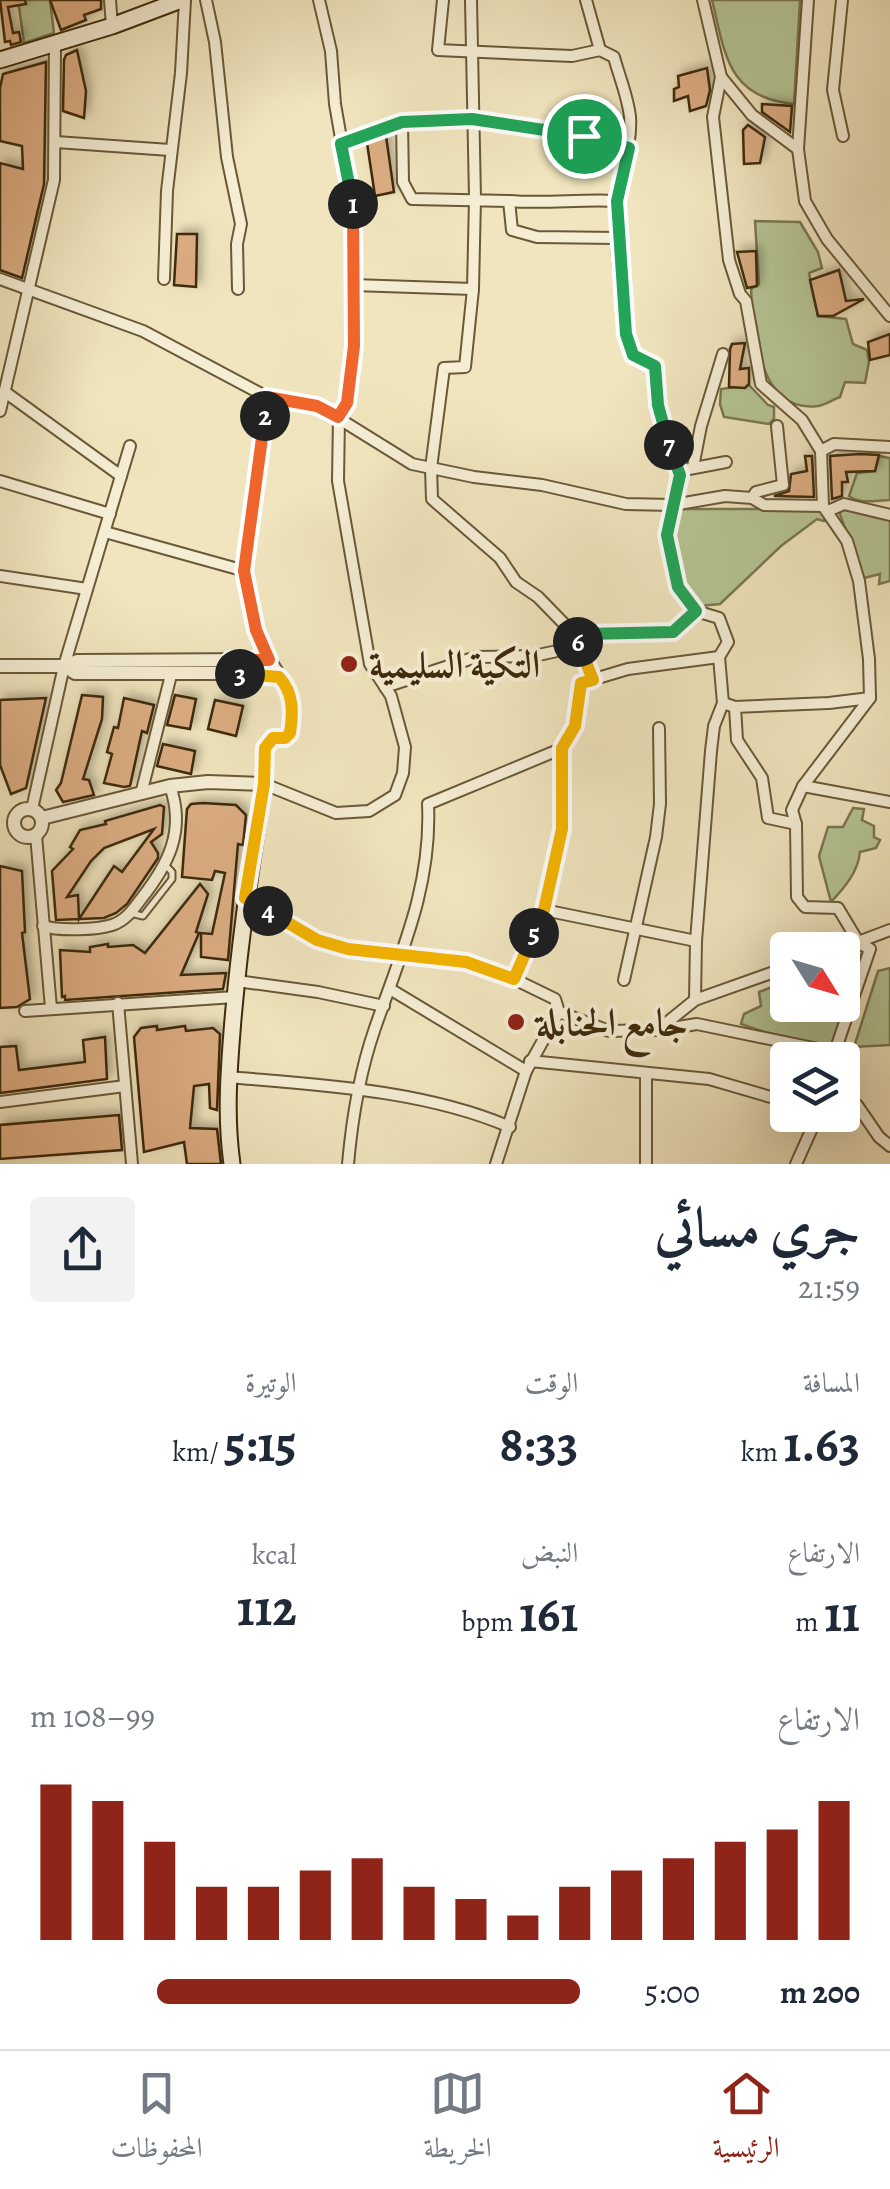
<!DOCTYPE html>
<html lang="ar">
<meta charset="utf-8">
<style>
:root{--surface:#fff;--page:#f2f2f3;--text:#1f2937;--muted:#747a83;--line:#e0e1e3;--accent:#8f2418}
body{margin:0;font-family:Alegreya,Amiri,serif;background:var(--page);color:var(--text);direction:rtl;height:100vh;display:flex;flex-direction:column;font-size:38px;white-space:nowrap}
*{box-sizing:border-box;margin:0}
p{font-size:32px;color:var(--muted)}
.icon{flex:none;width:55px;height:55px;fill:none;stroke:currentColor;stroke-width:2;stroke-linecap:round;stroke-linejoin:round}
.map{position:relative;height:1164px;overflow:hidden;direction:ltr}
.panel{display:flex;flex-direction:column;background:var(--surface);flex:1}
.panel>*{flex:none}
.needle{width:65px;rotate:127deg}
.controls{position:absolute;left:770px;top:932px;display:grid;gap:20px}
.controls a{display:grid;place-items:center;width:90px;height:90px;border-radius:10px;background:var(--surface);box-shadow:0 10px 40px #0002;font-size:50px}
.pin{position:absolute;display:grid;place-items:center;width:85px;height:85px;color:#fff;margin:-42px;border:5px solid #fff;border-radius:50%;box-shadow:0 2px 10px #0007}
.km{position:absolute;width:50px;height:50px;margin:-25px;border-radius:50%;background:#222;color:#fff;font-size:28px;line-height:50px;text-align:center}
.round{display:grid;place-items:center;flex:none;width:105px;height:105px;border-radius:10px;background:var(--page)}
.summary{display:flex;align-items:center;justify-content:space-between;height:170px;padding:0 30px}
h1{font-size:55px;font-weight:600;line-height:75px}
.figures{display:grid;grid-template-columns:repeat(3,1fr);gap:15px;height:170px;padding:10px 30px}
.figures div{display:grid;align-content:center}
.figures b{font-size:50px;font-weight:600}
.figures small{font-size:28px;font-weight:400}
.figures p{font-size:28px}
.chart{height:280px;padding:20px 30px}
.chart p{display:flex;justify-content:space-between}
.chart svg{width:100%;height:180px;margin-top:10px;stroke:var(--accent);stroke-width:6}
ul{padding:0 30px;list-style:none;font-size:32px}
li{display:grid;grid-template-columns:160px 120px 1fr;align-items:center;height:75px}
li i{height:25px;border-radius:12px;background:var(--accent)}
.dock{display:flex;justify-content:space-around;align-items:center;height:140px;border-top:2px solid var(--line);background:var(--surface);font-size:28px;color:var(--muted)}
.dock a{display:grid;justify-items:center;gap:5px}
.dock .current{color:var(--accent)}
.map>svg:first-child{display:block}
.green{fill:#b6c594;stroke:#7a774f;stroke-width:2.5}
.building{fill:#dbac82;stroke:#3e290a;stroke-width:2.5;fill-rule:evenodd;filter:url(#shadow)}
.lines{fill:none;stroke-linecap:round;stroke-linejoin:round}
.service-casing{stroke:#6a5837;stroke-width:9}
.minor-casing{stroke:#6a5837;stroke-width:14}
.tertiary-casing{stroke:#6a5837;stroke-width:16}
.secondary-casing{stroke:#3e290a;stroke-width:19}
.service{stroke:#f5eed5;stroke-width:5}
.minor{stroke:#f5eed5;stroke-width:10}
.tertiary{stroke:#f5eed5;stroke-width:12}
.secondary{stroke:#f5eed5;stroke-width:15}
.split-1-casing{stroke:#fff;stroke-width:20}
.split-2-casing{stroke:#fff;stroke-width:20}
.split-3-casing{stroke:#fff;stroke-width:20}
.split-4-casing{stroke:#fff;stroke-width:20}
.split-5-casing{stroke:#fff;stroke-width:20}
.split-6-casing{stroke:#fff;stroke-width:20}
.split-7-casing{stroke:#fff;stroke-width:20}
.split-8-casing{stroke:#fff;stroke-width:20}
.split-1{stroke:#22a559;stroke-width:12}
.split-2{stroke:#f0652b;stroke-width:12}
.split-3{stroke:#f0652b;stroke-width:12}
.split-4{stroke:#f5b400;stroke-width:12}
.split-5{stroke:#f5b400;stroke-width:12}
.split-6{stroke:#f5b400;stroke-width:12}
.split-7{stroke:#22a559;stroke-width:12}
.split-8{stroke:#22a559;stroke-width:12}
.poi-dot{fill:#8f2418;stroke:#f5eed5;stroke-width:4}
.labels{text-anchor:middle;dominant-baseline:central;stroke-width:8;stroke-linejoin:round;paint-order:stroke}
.poi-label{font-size:38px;font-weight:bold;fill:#3e290a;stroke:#f5eed5;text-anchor:start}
</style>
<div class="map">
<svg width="890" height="1164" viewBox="0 0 890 1164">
<defs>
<filter id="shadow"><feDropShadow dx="4.5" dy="-4.5" stdDeviation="5" flood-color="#0004"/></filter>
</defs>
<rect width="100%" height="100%" fill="#f0e5be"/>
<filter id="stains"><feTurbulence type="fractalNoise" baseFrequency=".002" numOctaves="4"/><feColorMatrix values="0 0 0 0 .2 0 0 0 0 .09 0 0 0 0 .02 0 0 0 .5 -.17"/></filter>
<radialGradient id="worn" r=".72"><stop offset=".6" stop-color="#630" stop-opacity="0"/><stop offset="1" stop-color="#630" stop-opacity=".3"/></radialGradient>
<g class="green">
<path d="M18 0H50L54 33 24 43Z"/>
<path d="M712 0H800L794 104C727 98 725 53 712 0Z"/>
<path d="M755 221 800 222 818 252 822 268 809 273 818 316 846 319 853 344 867 350 869 362 865 383 845 382 840 397C834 399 825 405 818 406 758 414 753 329 751 289L759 284Z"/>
<path d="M749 385 768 405 774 407V419L769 424 724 417 720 404 721 389Z"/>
<path d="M879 456 890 458V500C876 500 860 505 849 496L857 473 875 471Z"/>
<path d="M681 509H821L827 515 824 521 817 519 781 546 720 604 700 606C678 579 667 543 681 509Z"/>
<path d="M844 509 890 520V581L879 584 880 574 864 578 839 512Z"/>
<path d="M853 808 864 809 862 820 874 826V837L880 840 876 848 860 852C858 872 845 887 831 902L819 856 828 827H843Z"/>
<path d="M859 954 871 958 839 1057 741 1024 744 1014 761 1006 759 992 787 981 788 1005H842L843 960Z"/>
<path d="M890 968V1045L854 1047 878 971Z"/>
</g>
<g class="building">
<path d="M0 0H25L26 4 8 7 13 33 19 32 21 42 11 45 10 41 5 42Z"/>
<path d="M50 0H101V9L84 15 86 20 61 30Z"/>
<path d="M77 50 86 91 84 118 63 111 64 60 66 55Z"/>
<path d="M46 62 44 184 22 278 0 270V163L23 169 22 146 0 141V88L3 74Z"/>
<path d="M707 68 710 90 706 106 690 111 688 96 674 101V89L679 87 678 76Z"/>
<path d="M762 104 792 106 790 132 762 112Z"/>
<path d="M748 125 765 137 760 163 744 164 743 130Z"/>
<path d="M386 136 394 192 375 196 367 143Z"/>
<path d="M177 234H197L196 287 174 285Z"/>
<path d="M756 251 757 286 747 288 737 252Z"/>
<path d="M839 270 846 301 864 299 833 316H818L810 280Z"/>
<path d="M890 334V355L870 360 868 342Z"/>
<path d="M745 343 740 369 749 368V384L745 388 729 387 730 349 732 344Z"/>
<path d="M860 454 879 455 875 471 846 472 848 482H842V496L832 499 830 456Z"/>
<path d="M805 456H812L814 497 774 496 789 491 791 474 807 471Z"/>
<path d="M82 695 103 697 102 719 83 779 89 780 94 795 63 802 56 790 61 783Z"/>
<path d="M175 695 196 699 190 729 167 725Z"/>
<path d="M46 698 26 788 11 794 0 765V700Z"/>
<path d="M124 698 154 705 147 733 142 731 130 786 124 787 104 783 112 754 107 752 114 727 118 728Z"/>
<path d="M215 700 243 706 236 736 208 729Z"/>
<path d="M163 744 195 751 191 774 157 766Z"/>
<path d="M203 803 236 805 246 815 243 845 238 844 228 960 201 957V933L212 934 225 873 215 871 212 880 182 877 187 809 191 804Z"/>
<path d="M160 805 164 807 162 834 151 842 158 853V858L127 904 116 913 104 918 56 920 52 871 73 849 70 847 80 830 106 824 105 821ZM154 829 122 872 114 866 79 919 78 895 67 897 91 861 104 848Z"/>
<path d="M0 866 22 871 25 932 22 933 30 999 17 1007 0 1008Z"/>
<path d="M200 884 208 894 196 932 199 933 181 975 226 973 223 989 65 1000V996L62 997 60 950 90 952V947L108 944V947L133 945 145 953Z"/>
<path d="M157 1026V1030L185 1026 186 1031 213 1028 220 1034 217 1110 210 1108 209 1084 194 1086 190 1128 217 1129 221 1164H187L184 1142 144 1152 134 1037 141 1028Z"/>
<path d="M105 1037 107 1079 0 1093V1047L16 1046 19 1070 85 1062 83 1040Z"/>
<path d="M119 1115 122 1150 0 1159V1125Z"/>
</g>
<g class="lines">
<defs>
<path id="service" d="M130 913 143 916 172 879V872L166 866"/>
<g id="minor">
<path d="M110 0 112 26"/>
<path d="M206 0 215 42 227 157 241 224 237 244 238 289"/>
<path d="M443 0 438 50 572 56 600 50"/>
<path d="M471 0 475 198 473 289 465 367 444 368 431 468 432 499 500 558 516 582 538 597 572 632 593 679"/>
<path d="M586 0 600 50 614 57C619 76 628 97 630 117 632 146 620 173 617 201 614 235 622 323 633 355L655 366 658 405 680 475 667 535 678 587 696 611 719 618 728 642 719 657"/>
<path d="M703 0 721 77 713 117 729 260 740 294 746 301 761 384 802 420 821 451 823 506 847 541 859 581 869 659 870 698 803 786 792 810 796 824 797 897 805 907 838 908 859 943 870 949 832 1060"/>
<path d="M842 0 833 90 843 136"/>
<path d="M721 77 752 115 798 149 805 201 827 239 890 316"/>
<path d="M402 122 403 182 412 199 509 201 512 230 537 237 617 238"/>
<path d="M56 142 170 150"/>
<path d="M341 144C360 137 380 128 399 123 459 108 569 131 629 149"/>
<path d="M798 149 808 0"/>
<path d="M509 201C545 204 581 199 617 201"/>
<path d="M0 279 143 331 267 397 317 405 412 464 474 477 542 485 626 504 673 505 725 496 752 498 764 505 823 506"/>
<path d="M164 279 167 191 181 73 185 0"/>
<path d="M353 285 473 289"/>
<path d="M5 392 121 476"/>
<path d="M267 397 245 571 260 644 285 683 293 705 290 733 285 738H273L265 748 264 784 336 813 369 811 395 795 403 773 405 747 391 696 370 664 338 481 339 417 347 403 354 346 353 207 335 104 331 51 319 0"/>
<path d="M0 411 54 180 55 44"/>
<path d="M821 451 834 444 890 447"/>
<path d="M693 467 701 426 723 354"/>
<path d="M689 469 726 462"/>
<path d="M0 481 110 514"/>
<path d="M752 498 756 492 783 485 777 426"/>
<path d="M828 511 844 504 890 515"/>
<path d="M105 532 245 571"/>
<path d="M0 576 87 589"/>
<path d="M385 687 476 657 534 656 557 651 586 633 673 632 696 611"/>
<path d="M723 703 735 707 829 703 870 698"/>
<path d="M735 707 737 740 762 778 768 818 796 824"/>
<path d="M803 786 890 802"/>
<path d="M141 794 171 675"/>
<path d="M32 809 64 666 130 446"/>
<path d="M36 835 51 1008"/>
<path d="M245 898 317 939 348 949 466 962 514 979 555 999 559 1012 609 1031 659 1030 697 1024 833 1052"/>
<path d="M544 910 696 941"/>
<path d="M43 926C58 931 97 930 112 925 125 921 133 910 141 899 168 865 186 831 170 786"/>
<path d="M837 950 890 930"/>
<path d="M514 979 544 910 562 829 563 748"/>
<path d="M624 980 656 837 660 804 659 728"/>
<path d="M237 981 318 992 384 1006"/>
<path d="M390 989 526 1071"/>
<path d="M695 1000 696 941 711 751 714 726 723 703 719 657"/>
<path d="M118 1003 132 1164"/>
<path d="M25 1011 235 997"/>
<path d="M659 1029 695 1000 788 967"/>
<path d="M530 1061 709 1079 788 1102"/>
<path d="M228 1077C320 1085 424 1090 510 1127"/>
<path d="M0 1102 125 1086"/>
<path d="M842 1102 857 1105 879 1137 890 1146"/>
<path d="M348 1164C352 1119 360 1071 375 1028 401 953 432 886 428 804L563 748 575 726 581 683 628 669 719 657"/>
<path d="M496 1164 526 1071 559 1012"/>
<path d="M646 1164V1074"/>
<path d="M796 1164 818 1115"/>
</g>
<g id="tertiary">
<path d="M0 666H64L77 661 269 660"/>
<path d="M64 666 75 673H222L279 677"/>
<circle cx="28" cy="823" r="14"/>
<path d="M42 818 170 786 208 782 264 784"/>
</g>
<g id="secondary">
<path d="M0 60 112 26 181 0"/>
<path d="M232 1164C225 1115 229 1068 233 1019 240 940 251 862 264 784"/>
</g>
</defs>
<use href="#service" class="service-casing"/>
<use href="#minor" class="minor-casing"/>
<use href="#tertiary" class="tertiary-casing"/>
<use href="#secondary" class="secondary-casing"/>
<use href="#service" class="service"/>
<use href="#minor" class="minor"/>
<use href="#tertiary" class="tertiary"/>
<use href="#secondary" class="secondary"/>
</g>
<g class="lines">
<defs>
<path id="split-1" d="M353 204 341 144 402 122 472 119 584 136"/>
<path id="split-2" d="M265 416 267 397 317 406 338 417 347 403 354 346 353 204"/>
<path id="split-3" d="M240 674 230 673V660H269L256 630 244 571 265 416"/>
<path id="split-4" d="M240 674 279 677C294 693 293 713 290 733L285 738H273L265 748 264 784 245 898 268 911"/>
<path id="split-5" d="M268 911 317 940 348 949 466 962 514 979 534 933"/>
<path id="split-6" d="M534 933 544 910 562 829V748L575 726 581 683 593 680 578 642"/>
<path id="split-7" d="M578 642 577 638 586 634 673 632 696 611 678 587 667 535 680 475 669 445"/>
<path id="split-8" d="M584 136 629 148 617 201 626 334 633 355 655 366 658 405 669 445"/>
</defs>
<use href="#split-1" class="split-1-casing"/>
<use href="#split-2" class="split-2-casing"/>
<use href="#split-3" class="split-3-casing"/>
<use href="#split-4" class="split-4-casing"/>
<use href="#split-5" class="split-5-casing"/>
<use href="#split-6" class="split-6-casing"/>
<use href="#split-7" class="split-7-casing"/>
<use href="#split-8" class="split-8-casing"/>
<use href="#split-1" class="split-1"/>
<use href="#split-2" class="split-2"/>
<use href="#split-3" class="split-3"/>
<use href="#split-4" class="split-4"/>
<use href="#split-5" class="split-5"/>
<use href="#split-6" class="split-6"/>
<use href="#split-7" class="split-7"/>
<use href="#split-8" class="split-8"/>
</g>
<g class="poi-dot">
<circle cx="349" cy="664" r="10"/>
<circle cx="516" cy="1022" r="10"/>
</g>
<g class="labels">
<g class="poi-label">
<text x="369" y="664">التكية السليمية</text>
<text x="536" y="1022">جامع الحنابلة</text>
</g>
</g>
<rect width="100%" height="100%" filter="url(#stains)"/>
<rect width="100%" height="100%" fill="url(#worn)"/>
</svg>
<div class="controls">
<a><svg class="needle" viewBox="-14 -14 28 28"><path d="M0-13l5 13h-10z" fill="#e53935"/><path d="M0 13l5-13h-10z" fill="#747a83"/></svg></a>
<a><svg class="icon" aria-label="layers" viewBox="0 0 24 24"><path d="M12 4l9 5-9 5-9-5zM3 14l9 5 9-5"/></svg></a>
</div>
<div class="pin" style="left:584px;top:136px;background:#1e9e55"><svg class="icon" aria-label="arrive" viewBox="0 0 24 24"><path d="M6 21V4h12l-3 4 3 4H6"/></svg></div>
<b class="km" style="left:353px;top:204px">1</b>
<b class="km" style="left:265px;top:416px">2</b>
<b class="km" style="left:240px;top:674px">3</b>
<b class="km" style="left:268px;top:911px">4</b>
<b class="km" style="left:534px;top:933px">5</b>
<b class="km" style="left:578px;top:642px">6</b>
<b class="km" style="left:669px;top:445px">7</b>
</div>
<section class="panel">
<div class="summary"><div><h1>جري مسائي</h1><p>21:59</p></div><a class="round"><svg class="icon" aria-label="share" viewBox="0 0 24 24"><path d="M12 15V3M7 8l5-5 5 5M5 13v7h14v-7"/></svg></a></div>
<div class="figures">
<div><p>المسافة</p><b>1.63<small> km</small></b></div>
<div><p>الوقت</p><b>8:33</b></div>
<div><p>الوتيرة</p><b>5:15<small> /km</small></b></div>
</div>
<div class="figures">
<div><p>الارتفاع</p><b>11<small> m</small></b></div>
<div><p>النبض</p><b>161<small> bpm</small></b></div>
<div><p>kcal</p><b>112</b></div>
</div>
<div class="chart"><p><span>الارتفاع</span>99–108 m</p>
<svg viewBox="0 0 160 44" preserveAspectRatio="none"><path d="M5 44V6M15 44V10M25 44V20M35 44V31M45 44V31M55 44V27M65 44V24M75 44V31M85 44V34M95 44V38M105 44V31M115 44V27M125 44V24M135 44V20M145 44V17M155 44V10"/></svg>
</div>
<ul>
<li><b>200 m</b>5:00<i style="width:77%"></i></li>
</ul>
</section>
<nav class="dock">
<a class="current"><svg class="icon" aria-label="home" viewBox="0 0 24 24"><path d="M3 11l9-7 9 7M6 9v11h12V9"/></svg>الرئيسية</a>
<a><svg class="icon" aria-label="map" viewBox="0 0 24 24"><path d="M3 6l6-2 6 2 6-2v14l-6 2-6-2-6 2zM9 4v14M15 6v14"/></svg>الخريطة</a>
<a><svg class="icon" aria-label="saved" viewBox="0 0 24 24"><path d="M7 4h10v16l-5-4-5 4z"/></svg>المحفوظات</a>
</nav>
